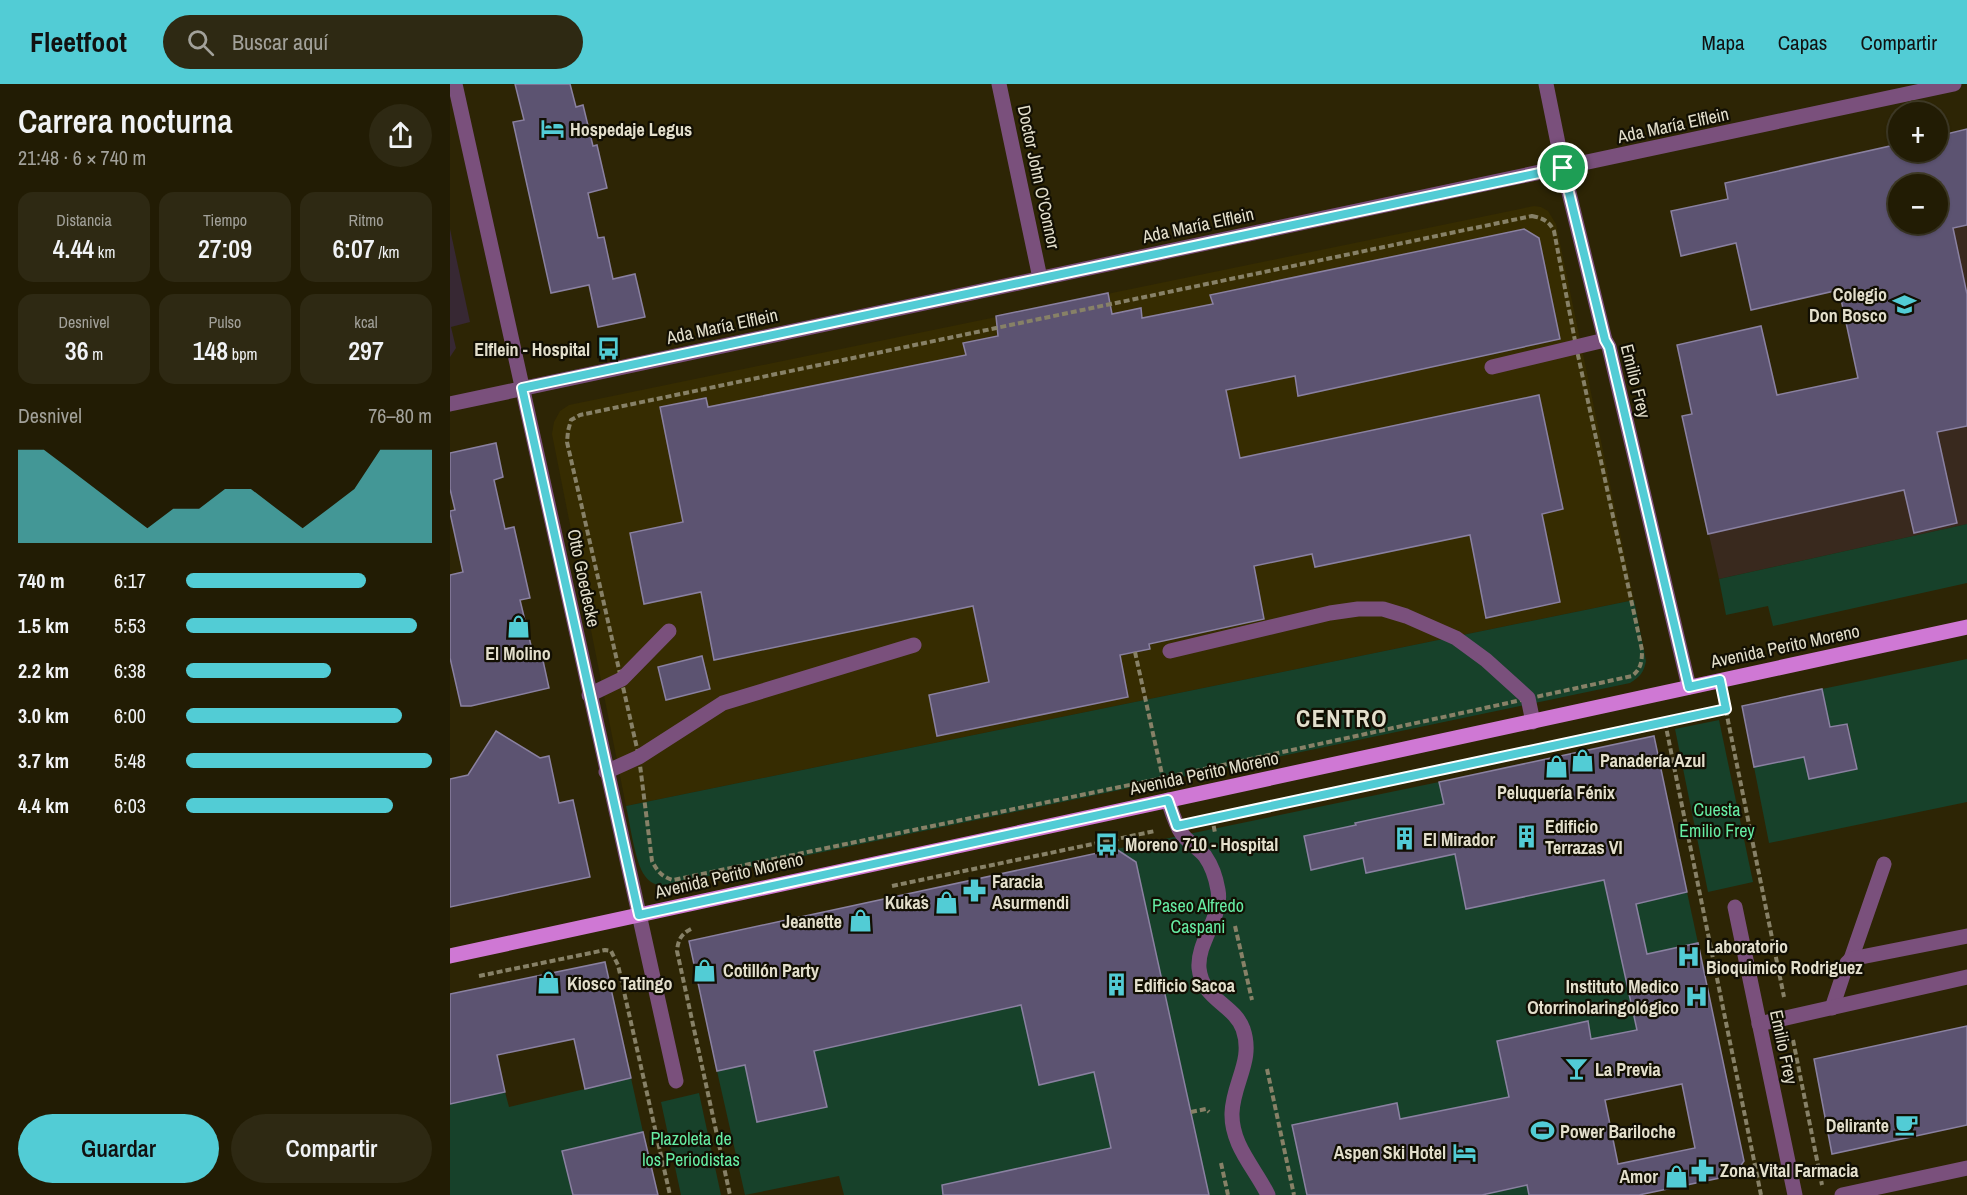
<!DOCTYPE html>
<html lang="es">
<meta charset="utf-8">
<style>
:root{--surface:#221c04;--page:#2e2913;--text:#f1f3f6;--muted:#a2a19a;--line:#3f3a26;--accent:#52ccd5}
body{margin:0;font-family:"Archivo Narrow",sans-serif;background:var(--page);color:var(--text);height:100vh;display:flex;flex-direction:column;font-size:22px;white-space:nowrap}
*{box-sizing:border-box;margin:0}
p{font-size:20px;color:var(--muted)}
.icon{flex:none;width:33px;height:33px;fill:none;stroke:currentColor;stroke-width:2;stroke-linecap:round;stroke-linejoin:round}
.map{position:relative;flex:1;overflow:hidden}
.details{display:flex;flex-direction:column;background:var(--surface);width:450px}
.details>*{flex:none}
.tools{position:absolute;left:1438px;top:18px;display:grid;gap:12px}
.tools a{display:grid;place-items:center;width:60px;height:60px;border-radius:50%;background:var(--surface);box-shadow:0 2px 4px #0004,0 0 0 2px var(--line);font-size:30px}
.pin{position:absolute;display:grid;place-items:center;width:51px;height:51px;color:#fff;margin:-26px;border:3px solid #fff;border-radius:50%;box-shadow:0 2px 6px #0007}
.round{display:grid;place-items:center;flex:none;width:63px;height:63px;border-radius:32px;background:var(--page)}
.summary{display:flex;align-items:center;justify-content:space-between;height:102px;padding:0 18px}
h1{font-size:33px;font-weight:600;line-height:45px}
.figures{display:grid;grid-template-columns:repeat(3,1fr);gap:9px;height:102px;padding:6px 18px}
.figures div{display:grid;align-content:center;border-radius:15px;background:var(--page);text-align:center}
.figures b{font-size:26px;font-weight:600}
.figures small{font-size:16px;font-weight:400}
.figures p{font-size:16px}
.chart{height:168px;padding:12px 18px}
.chart p{display:flex;justify-content:space-between}
.chart svg{width:100%;height:108px;margin-top:6px;fill:var(--accent);opacity:.7}
.button{display:flex;gap:12px;margin-top:auto;padding:12px 18px}
.button a{flex:1;height:69px;border-radius:36px;background:var(--accent);color:#111;font-size:24px;font-weight:600;line-height:69px;text-align:center}
.button a+a{background:var(--page);color:var(--text)}
ul{padding:0 18px;list-style:none;font-size:20px}
li{display:grid;grid-template-columns:96px 72px 1fr;align-items:center;height:45px}
li i{height:15px;border-radius:8px;background:var(--accent)}
header{display:flex;align-items:center;gap:36px;box-sizing:border-box;height:84px;padding:0 30px;background:var(--accent);color:#111}
header strong{font-size:28px}
nav{display:flex;gap:33px;margin-inline-start:auto;font-size:21px}
.search{width:420px;height:54px;background:var(--page);display:flex;align-items:center;gap:15px;box-sizing:border-box;padding:0 21px;border-radius:33px;color:var(--muted);font-size:22px}
main{display:flex;flex:1;min-height:0}
.map>svg:first-child{display:block}
.commercial{fill:#372833}
.built{fill:#362c01}
.education{fill:#39291e;fill-rule:evenodd}
.green{fill:#17412a}
.building{fill:#5c5371;stroke:#8a81a1;stroke-width:1.5;fill-rule:evenodd}
.lines{fill:none;stroke-linecap:round;stroke-linejoin:round}
.path{stroke:#878167;stroke-width:4;stroke-dasharray:6 3;stroke-linecap:butt}
.minor{stroke:#7a507c;stroke-width:15}
.major{stroke:#cf78d4;stroke-width:15}
.route-casing{stroke:#fff;stroke-width:12}
.route{stroke:#52ccd5;stroke-width:8}
.labels{text-anchor:middle;dominant-baseline:central;stroke-width:4.5;stroke-linejoin:round;paint-order:stroke}
.street-label{font-size:18px;fill:#e3dfcc;stroke:#120f03}
.poi-label{font-size:18px;font-weight:bold;fill:#e3dfcc;stroke:#120f03;text-anchor:start}
.park-label{font-size:18px;fill:#66eda4;stroke:#120f03}
.district-label{font-size:24px;font-weight:bold;letter-spacing:1.5px;fill:#e3dfcc;stroke:#120f03}
</style>
<header>
<strong>Fleetfoot</strong>
<div class="search"><svg class="icon" aria-label="search" viewBox="0 0 24 24"><circle cx="10" cy="10" r="6"/><path d="M15 15l6 6"/></svg>Buscar aquí</div>
<nav><a>Mapa</a><a>Capas</a><a>Compartir</a></nav>
</header>
<main>
<section class="details">
<div class="summary"><div><h1>Carrera nocturna</h1><p>21:48 · 6 × 740 m</p></div><a class="round"><svg class="icon" aria-label="share" viewBox="0 0 24 24"><path d="M12 15V3M7 8l5-5 5 5M5 13v7h14v-7"/></svg></a></div>
<div class="figures">
<div><p>Distancia</p><b>4.44<small> km</small></b></div>
<div><p>Tiempo</p><b>27:09</b></div>
<div><p>Ritmo</p><b>6:07<small> /km</small></b></div>
</div>
<div class="figures">
<div><p>Desnivel</p><b>36<small> m</small></b></div>
<div><p>Pulso</p><b>148<small> bpm</small></b></div>
<div><p>kcal</p><b>297</b></div>
</div>
<div class="chart"><p><span>Desnivel</span>76–80 m</p>
<svg viewBox="0 0 160 44" preserveAspectRatio="none"><path d="M0 44V6L10 6L20 14L30 22L40 30L50 38L60 30L70 30L80 22L90 22L100 30L110 38L120 30L130 22L140 6L150 6L160 6V44z"/></svg>
</div>
<ul>
<li><b>740 m</b>6:17<i style="width:73%"></i></li>
<li><b>1.5 km</b>5:53<i style="width:94%"></i></li>
<li><b>2.2 km</b>6:38<i style="width:59%"></i></li>
<li><b>3.0 km</b>6:00<i style="width:88%"></i></li>
<li><b>3.7 km</b>5:48<i style="width:100%"></i></li>
<li><b>4.4 km</b>6:03<i style="width:84%"></i></li>
</ul>
<div class="button"><a>Guardar</a><a>Compartir</a></div>
</section>
<div class="map">
<svg width="1517" height="1111" viewBox="0 0 1517 1111">
<rect width="100%" height="100%" fill="#2d2505"/>
<path class="commercial" d="M0 145 20 238 1 243 6 264 0 273Z"/>
<path class="built" d="M1084 122 1091 123 1098 127 1106 140 1184 516 176 722 102 350 104 338 110 327 119 321Z"/>
<path class="education" d="M1517 45V440L1269 495 1232 332 1408 294 1376 146 1449 68H1488V52ZM1449 100H1488V140H1449Z"/>
<g class="green">
<path d="M1517 440V499L1323 542 1318 522 1276 531 1269 495Z"/>
<path d="M1184 516 1196 577C1194 588 1190 593 1180 599L211 802C204 800 199 798 195 792 185 779 180 739 176 722Z"/>
<path d="M1517 575V718L1319 759 1304 683 1354 673 1359 695 1407 685 1398 640 1380 643 1372 605Z"/>
<path d="M1269 636 1303 798 1258 808 1225 645Z"/>
<path d="M989 698 994 720 905 739 916 789 1005 770 1016 824 1154 795 1187 946 1141 955 1137 937 1048 957 1059 1013 950 1035 947 1019 843 1041 857 1111H759L686 778 666 765Z"/>
<path d="M1237 808 1248 859 1197 870 1186 820Z"/>
<path d="M571 921 590 1001 644 988 661 1064 529 1093 533 1111H394L389 1092 295 1111 267 987 295 981 308 1038 377 1023 364 967Z"/>
<path d="M181 994 193 1048 113 1067 123 1111H0V1020L55 1008 59 1023Z"/>
<path d="M249 1009 271 1111H231L211 1018Z"/>
<path d="M1077 1101 1079 1111H1032Z"/>
</g>
<g class="building">
<path d="M65 0H120L126 23 133 21 143 62 147 61 157 104 138 109 148 154 154 153 163 195 185 190 195 233 148 243 139 201 101 209 63 38 74 36Z"/>
<path d="M1517 45V141L1503 144 1517 210V342L1487 348 1507 439 1464 449 1454 406 1258 450 1232 332 1242 330 1227 261 1311 242 1327 311 1408 294 1389 206 1301 226 1286 159 1231 172 1221 127 1278 115 1275 99 1449 60V68H1488V52ZM1449 100H1488V140H1449Z"/>
<path d="M1074 145 1089 154 1110 255 848 312 845 292 776 306 790 374 1089 311 1113 425 1092 430 1110 518 1036 534 1020 451 865 483 862 470 804 482 814 535 699 560 700 565 670 571 678 613 487 652 479 611 539 598 523 522 264 576 251 508 194 520 180 449 233 438 210 323 256 314 258 323 516 271 513 259 548 252 546 232 658 209 662 230 691 224 692 234 763 220 760 211Z"/>
<path d="M46 359 53 393 44 396 55 445 64 443 80 514 70 516 84 574 92 572 99 604 21 622H11L0 574V491L13 488 0 429V427L5 426 0 405V369Z"/>
<path d="M252 572 260 605 216 616 208 583Z"/>
<path d="M1372 605 1380 643 1397 640 1407 685 1359 695 1354 673 1304 683 1292 622Z"/>
<path d="M46 647 90 674 99 672 109 719 123 716 140 793 0 823V695L18 691Z"/>
<path d="M1204 652 1237 808 1186 820 1197 870 1248 859 1294 1077 1284 1091 1189 1111H1079L1077 1101 1032 1111H857L842 1041 947 1019 950 1035 1059 1013 1047 957 1138 937 1141 955 1187 946 1154 796 1016 825 1005 770 916 789 913 774 861 786 854 752 906 741 905 739 994 720 989 698ZM1232 1000 1245 1064 1168 1080 1155 1016Z"/>
<path d="M666 765 686 778 759 1111H493L492 1101 661 1064 644 988 589 1001 571 921 364 967 377 1023 307 1038 295 981 267 987 239 857Z"/>
<path d="M155 878 181 994 135 1005 124 955 47 971 55 1008 0 1020V910Z"/>
<path d="M1517 942V1041L1382 1070 1364 975Z"/>
<path d="M193 1048 208 1111H123L112 1067Z"/>
</g>
<g class="lines">
<g class="path">
<path d="M1082 132C1093 134 1099 137 1104 147L1126 262 1192 566C1192 578 1191 585 1182 592L713 694 223 796C212 793 207 787 202 777L189 673 117 358 118 347 121 336 130 331Z"/>
<path d="M685 568 713 695"/>
<path d="M1274 617 1334 913"/>
<path d="M1215 638 1311 1111"/>
<path d="M762 733 765 749"/>
<path d="M750 737 1276 625"/>
<path d="M442 802 705 747"/>
<path d="M785 842 802 916"/>
<path d="M241 845C231 850 228 856 227 867L280 1111"/>
<path d="M29 892 155 866 161 867 168 881 220 1111"/>
<path d="M1343 956 1372 1101"/>
<path d="M817 985 844 1111"/>
<path d="M741 1028 756 1025 759 1028"/>
<path d="M771 1079 778 1111"/>
</g>
<g class="minor">
<path d="M5 0 226 997"/>
<path d="M549 0 590 194"/>
<path d="M1096 0 1113 84 1155 256 1159 263 1239 603"/>
<path d="M1042 283 1155 256"/>
<path d="M0 320 1504 0"/>
<path d="M720 567 880 529 908 525H933L956 532 1006 554 1036 576 1078 614 1083 638"/>
<path d="M139 611 172 595 219 547"/>
<path d="M156 688 189 673 273 619 464 561"/>
<path d="M718 716C722 728 725 740 732 750 738 758 748 764 755 772 762 782 766 794 768 806 773 833 747 857 749 884 752 916 784 920 793 945 804 977 783 998 782 1029 781 1061 805 1084 818 1111"/>
<path d="M1285 823 1345 1111"/>
<path d="M1401 875 1434 780"/>
<path d="M1382 924 1397 879 1401 875 1517 852"/>
<path d="M1309 940 1517 893"/>
<path d="M1392 1111 1517 1084"/>
</g>
<path class="major" d="M0 872 1517 543"/>
</g>
<g class="lines">
<defs>
<path id="route" d="M1113 84 1155 256 1159 263 1239 603 1270 596 1276 625 727 742 718 716 189 831 72 304Z"/>
</defs>
<use href="#route" class="route-casing"/>
<use href="#route" class="route"/>
</g>
<defs>
<symbol id="hotel-bare" viewBox="-9 -9 18 18"><path d="M-6-4.5h1.5V1H6V5H4.5V3h-9V5H-6ZM-4 0a1.8 1.8 0 1 1 3.6 0ZM.5 0V-2.5h3Q6-2.5 6 0Z" fill="#52ccd5" stroke="#120f03" stroke-width="2.5" paint-order="stroke"/></symbol>
<symbol id="school-bare" viewBox="-9 -9 18 18"><path d="M0-5L7-2L0 1L-7-2ZM-4 1L0 2.5L4 1V4Q0 6-4 4Z" fill="#52ccd5" stroke="#120f03" stroke-width="2.5" paint-order="stroke"/></symbol>
<symbol id="bus-bare" viewBox="-9 -9 18 18"><path d="M-5-6H5V4H4V6H2V4H-2V6H-4V4H-5ZM-3.5-4V0h7V-4ZM-3.5 1.2v1.5H-2V1.2ZM2 1.2v1.5H3.5V1.2Z" fill="#52ccd5" stroke="#120f03" stroke-width="2.5" paint-order="stroke"/></symbol>
<symbol id="shop-bare" viewBox="-9 -9 18 18"><path d="M-5-2.5h2.3a2.7 3.5 0 0 1 5.4 0H5L5.5 6h-11ZM-1.5-2.5h3a1.5 2.3 0 0 0-3 0Z" fill="#52ccd5" stroke="#120f03" stroke-width="2.5" paint-order="stroke"/></symbol>
<symbol id="building-bare" viewBox="-9 -9 18 18"><path d="M-4-6H4V6H1V3H-1V6H-4ZM-2.5-4.3h1.7v1.8h-1.7ZM.8-4.3h1.7v1.8H.8ZM-2.5-1h1.7V.8h-1.7ZM.8-1h1.7V.8H.8Z" fill="#52ccd5" stroke="#120f03" stroke-width="2.5" paint-order="stroke"/></symbol>
<symbol id="pharmacy-bare" viewBox="-9 -9 18 18"><path d="M-2-6h4v4h4v4h-4v4h-4v-4h-4v-4h4Z" fill="#52ccd5" stroke="#120f03" stroke-width="2.5" paint-order="stroke"/></symbol>
<symbol id="hospital-bare" viewBox="-9 -9 18 18"><path d="M-5-5h3v3.5h4V-5h3V5h-3V1.5h-4V5h-3Z" fill="#52ccd5" stroke="#120f03" stroke-width="2.5" paint-order="stroke"/></symbol>
<symbol id="bar-bare" viewBox="-9 -9 18 18"><path d="M-6-5H6L.8 .8V4.5H3.5V6h-7V4.5H-.8V.8Z" fill="#52ccd5" stroke="#120f03" stroke-width="2.5" paint-order="stroke"/></symbol>
<symbol id="cafe-bare" viewBox="-9 -9 18 18"><path d="M-5.5-4.5H6V0H3Q3 3.5 0 3.5H-2.5Q-5.5 3.5-5.5 0ZM3-3.2v2h1.7v-2ZM-6 4.5H4V6H-6Z" fill="#52ccd5" stroke="#120f03" stroke-width="2.5" paint-order="stroke"/></symbol>
<symbol id="stadium-bare" viewBox="-9 -9 18 18"><path d="M0-5a6.5 5 0 1 0 0 10a6.5 5 0 1 0 0-10ZM-3.5-1.8h7v3.6h-7Z" fill="#52ccd5" stroke="#120f03" stroke-width="2.5" paint-order="stroke"/></symbol>
</defs>
<g fill-rule="evenodd">
<use href="#hotel-bare" x="86" y="28" width="33" height="33"/>
<use href="#school-bare" x="1438" y="204" width="33" height="33"/>
<use href="#bus-bare" x="142" y="248" width="33" height="33"/>
<use href="#shop-bare" x="52" y="526" width="33" height="33"/>
<use href="#shop-bare" x="1116" y="660" width="33" height="33"/>
<use href="#shop-bare" x="1090" y="666" width="33" height="33"/>
<use href="#building-bare" x="1060" y="736" width="33" height="33"/>
<use href="#building-bare" x="938" y="738" width="33" height="33"/>
<use href="#bus-bare" x="640" y="744" width="33" height="33"/>
<use href="#pharmacy-bare" x="508" y="790" width="33" height="33"/>
<use href="#shop-bare" x="480" y="802" width="33" height="33"/>
<use href="#shop-bare" x="394" y="820" width="33" height="33"/>
<use href="#hospital-bare" x="1222" y="856" width="33" height="33"/>
<use href="#shop-bare" x="238" y="870" width="33" height="33"/>
<use href="#shop-bare" x="82" y="882" width="33" height="33"/>
<use href="#building-bare" x="650" y="884" width="33" height="33"/>
<use href="#hospital-bare" x="1230" y="896" width="33" height="33"/>
<use href="#bar-bare" x="1110" y="968" width="33" height="33"/>
<use href="#cafe-bare" x="1440" y="1024" width="33" height="33"/>
<use href="#stadium-bare" x="1076" y="1030" width="33" height="33"/>
<use href="#hotel-bare" x="998" y="1052" width="33" height="33"/>
<use href="#pharmacy-bare" x="1236" y="1070" width="33" height="33"/>
<use href="#shop-bare" x="1210" y="1076" width="33" height="33"/>
</g>
<g class="labels">
<g class="street-label">
<text transform="translate(1223 41) rotate(-12)">Ada María Elflein</text>
<text transform="translate(589 93) rotate(78)">Doctor John O'Connor</text>
<text transform="translate(748 141) rotate(-12)">Ada María Elflein</text>
<text transform="translate(272 242) rotate(-12)">Ada María Elflein</text>
<text transform="translate(1186 297) rotate(76)">Emilio Frey</text>
<text transform="translate(134 494) rotate(78)">Otto Goedecke</text>
<text transform="translate(1335 562) rotate(-12)">Avenida Perito Moreno</text>
<text transform="translate(754 689) rotate(-12)">Avenida Perito Moreno</text>
<text transform="translate(279 791) rotate(-13)">Avenida Perito Moreno</text>
<text transform="translate(1334 963) rotate(78)">Emilio Frey</text>
</g>
<g class="poi-label">
<text x="120" y="45">Hospedaje Legus</text>
<text x="1437" y="210" text-anchor="end">Colegio<tspan x="1437" dy="21">Don Bosco</tspan></text>
<text x="140" y="265" text-anchor="end">Elflein - Hospital</text>
<text x="68" y="569" text-anchor="middle">El Molino</text>
<text x="1150" y="676">Panadería Azul</text>
<text x="1106" y="708" text-anchor="middle">Peluquería Fénix</text>
<text x="1095" y="742">Edificio<tspan x="1095" dy="21">Terrazas VI</tspan></text>
<text x="973" y="755">El Mirador</text>
<text x="675" y="760">Moreno 710 - Hospital</text>
<text x="542" y="797">Faracia<tspan x="542" dy="21">Asurmendi</tspan></text>
<text x="479" y="818" text-anchor="end">Kuka´s</text>
<text x="392" y="837" text-anchor="end">Jeanette</text>
<text x="1256" y="862">Laboratorio<tspan x="1256" dy="21">Bioquimico Rodriguez</tspan></text>
<text x="273" y="886">Cotillón Party</text>
<text x="117" y="899">Kiosco Tatingo</text>
<text x="684" y="901">Edificio Sacoa</text>
<text x="1229" y="902" text-anchor="end">Instituto Medico<tspan x="1229" dy="21">Otorrinolaringológico</tspan></text>
<text x="1145" y="985">La Previa</text>
<text x="1439" y="1041" text-anchor="end">Delirante</text>
<text x="1110" y="1047">Power Bariloche</text>
<text x="996" y="1068" text-anchor="end">Aspen Ski Hotel</text>
<text x="1270" y="1086">Zona Vital Farmacia</text>
<text x="1208" y="1092" text-anchor="end">Amor</text>
</g>
<g class="park-label">
<text x="1267" y="725">Cuesta<tspan x="1267" dy="21">Emilio Frey</tspan></text>
<text x="748" y="821">Paseo Alfredo<tspan x="748" dy="21">Caspani</tspan></text>
<text x="241" y="1054">Plazoleta de<tspan x="241" dy="21">los Periodistas</tspan></text>
</g>
<g class="district-label">
<text x="892" y="634">CENTRO</text>
</g>
</g>
</svg>
<div class="tools">
<a>+</a>
<a>−</a>
</div>
<div class="pin" style="left:1113px;top:84px;background:#1e9e55"><svg class="icon" aria-label="arrive" viewBox="0 0 24 24"><path d="M6 21V4h12l-3 4 3 4H6"/></svg></div>
</div>
</main>
